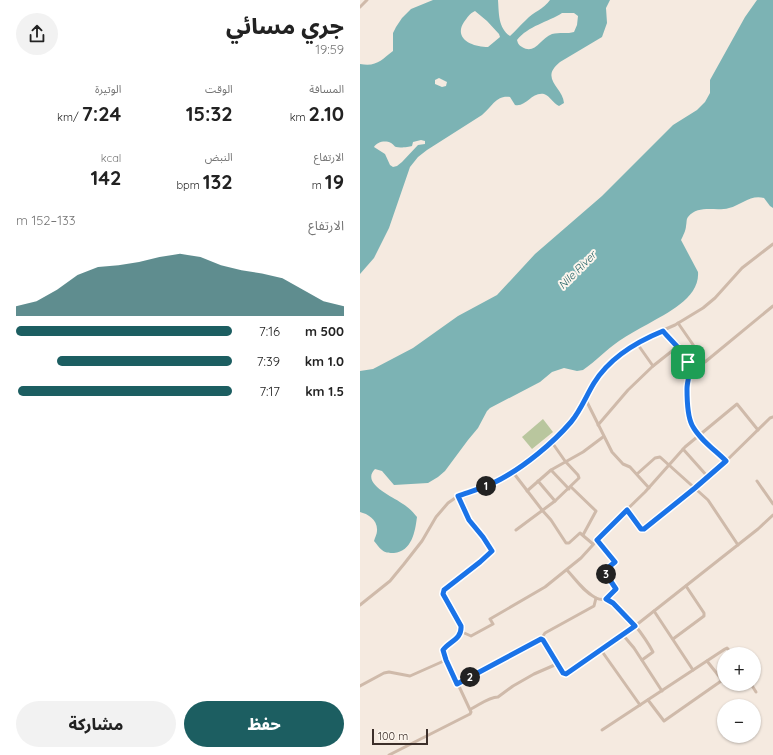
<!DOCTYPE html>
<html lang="ar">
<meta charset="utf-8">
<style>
:root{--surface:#fff;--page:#f2f2f2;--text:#222;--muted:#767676;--accent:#1c5e61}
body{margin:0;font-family:Quicksand,"Noto Sans Arabic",sans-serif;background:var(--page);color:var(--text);direction:rtl;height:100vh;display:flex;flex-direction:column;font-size:15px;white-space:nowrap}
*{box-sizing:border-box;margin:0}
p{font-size:13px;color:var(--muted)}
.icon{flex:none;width:22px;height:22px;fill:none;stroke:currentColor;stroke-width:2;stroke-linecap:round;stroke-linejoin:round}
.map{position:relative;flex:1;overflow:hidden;direction:ltr}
.panel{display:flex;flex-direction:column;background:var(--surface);width:360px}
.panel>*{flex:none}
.controls{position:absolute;left:357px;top:647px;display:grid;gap:8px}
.controls a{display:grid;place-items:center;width:44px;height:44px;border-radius:50%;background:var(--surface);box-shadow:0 1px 3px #0004;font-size:20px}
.scale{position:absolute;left:12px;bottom:10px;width:56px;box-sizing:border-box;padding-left:4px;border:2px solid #3c2f2a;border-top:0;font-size:11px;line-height:14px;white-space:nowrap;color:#3c2f2a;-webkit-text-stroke:3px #fcf5ed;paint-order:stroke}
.pin{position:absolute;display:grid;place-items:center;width:34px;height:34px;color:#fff;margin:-17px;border-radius:8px;box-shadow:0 2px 6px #0006}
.km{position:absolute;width:20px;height:20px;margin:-10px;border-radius:50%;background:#222;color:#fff;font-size:11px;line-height:20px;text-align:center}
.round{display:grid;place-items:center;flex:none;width:42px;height:42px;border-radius:21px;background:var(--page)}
.head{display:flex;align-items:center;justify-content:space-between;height:68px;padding:0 16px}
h1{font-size:22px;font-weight:800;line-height:30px}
.metrics{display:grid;grid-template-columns:repeat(3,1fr);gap:6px;height:68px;padding:4px 16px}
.metrics div{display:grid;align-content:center}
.metrics b{font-size:20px;font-weight:800}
.metrics small{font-size:11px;font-weight:400}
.metrics p{font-size:11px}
.chart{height:112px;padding:8px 16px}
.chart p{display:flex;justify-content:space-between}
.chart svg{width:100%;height:72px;margin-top:4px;fill:var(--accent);opacity:.7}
.button{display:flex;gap:8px;margin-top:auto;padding:8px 16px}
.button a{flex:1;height:46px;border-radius:24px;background:var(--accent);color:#fff;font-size:16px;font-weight:800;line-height:46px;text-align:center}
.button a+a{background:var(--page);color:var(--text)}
ul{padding:0 16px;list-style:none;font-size:13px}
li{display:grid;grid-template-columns:64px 48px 1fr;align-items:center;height:30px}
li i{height:10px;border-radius:5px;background:var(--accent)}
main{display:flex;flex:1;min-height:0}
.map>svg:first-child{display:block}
.green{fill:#b9c69e}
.water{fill:#7cb3b4;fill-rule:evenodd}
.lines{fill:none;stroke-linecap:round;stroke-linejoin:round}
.minor{stroke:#cfbaaa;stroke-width:3}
.route-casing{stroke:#fff;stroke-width:8}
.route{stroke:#1a73e8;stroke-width:5}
.labels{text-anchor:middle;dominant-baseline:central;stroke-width:4;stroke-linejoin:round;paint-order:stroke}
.water-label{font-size:11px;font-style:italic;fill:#1c5e61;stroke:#fcf5ed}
</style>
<main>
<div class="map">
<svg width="413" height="755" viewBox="0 0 413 755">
<rect width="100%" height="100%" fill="#f5eae0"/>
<path class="green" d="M183 419 193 432 172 449 162 437Z"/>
<g class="water">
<path d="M73 0H138C139 13 138 28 150 36 156 31 160 25 166 20 173 12 184 9 190 0H250L246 8 247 23 242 37 200 62C179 79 203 87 204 103L199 106C193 103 190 96 184 94 171 92 167 107 155 105L150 97C136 95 132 107 122 115L67 150 58 157 50 167 29 228 14 258 0 274V64C17 67 21 60 33 51V33L36 27 42 18 51 9ZM115 11 127 21 139 34 140 37 128 47C113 47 93 39 104 22 107 18 110 13 115 11ZM202 13H214L218 16 217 25 214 32C208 34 199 32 192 34 180 39 175 55 162 47 159 45 158 44 157 40 168 26 188 22 202 13ZM79 78 87 82 86 86 82 87 75 84V80ZM61 140 65 141V144L58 145 42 162 37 166 33 167 30 165 25 154 14 147C17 142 25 140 31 143 32 143 35 147 36 147 40 148 49 147 52 146L53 142Z"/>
<path d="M397 0H413V208L410 206 404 198C391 194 381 205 369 208 356 212 339 204 328 217 326 220 327 222 326 226 326 230 323 236 321 240L338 272C340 298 307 313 288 324 278 329 268 335 259 341 246 350 236 361 223 370L217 371 204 368 192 372 180 382 130 408 127 411 118 428 108 440 85 471 78 477 68 483 34 485 22 471 15 469C0 484 34 497 43 504 48 507 53 512 57 517 55 532 52 551 34 553 30 553 25 553 22 550 19 548 17 544 14 541 15 537 17 534 17 531 18 520 8 514 0 512V371L13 369 53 348 98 316 137 295 175 254 242 196 313 125 337 110 345 102 350 93V80L385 17Z"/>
</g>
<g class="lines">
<g class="minor">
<path d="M0 7 7 0"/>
<path d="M318 323 345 362 413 306"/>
<path d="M303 331C310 339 324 351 328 362 332 371 327 380 327 389 327 398 328 417 332 425 339 439 355 450 366 461"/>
<path d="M276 342 293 366"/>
<path d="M328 361 339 354"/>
<path d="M226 400 252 452 263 464 270 467 289 488"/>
<path d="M238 425 268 390 293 366 317 347"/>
<path d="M323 449 348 477"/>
<path d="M191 470 209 489"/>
<path d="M152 471 182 510 191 520 206 543H209L220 533 233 544"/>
<path d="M277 474 295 458 300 457 348 500 378 545"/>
<path d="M178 481 195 501"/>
<path d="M397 481 413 504"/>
<path d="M211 487 236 511 223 535"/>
<path d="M167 491 191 470 223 452 243 437"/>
<path d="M267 510 281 529H284L335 488 361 466 410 418 413 417"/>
<path d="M156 530 195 501 219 478 218 475 205 461 191 441"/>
<path d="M237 540 255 562 245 571 256 589 246 599"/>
<path d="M207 570C216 580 224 592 236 598 241 601 246 598 251 601 265 610 285 637 293 652L282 660"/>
<path d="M0 605 30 581 44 564 62 541 76 517 88 503 98 496 130 485 141 479 181 450 202 432 212 421 222 408 235 381 243 370 252 362 276 342 315 325 343 308 355 298 382 268 413 244"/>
<path d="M294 611 333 670"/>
<path d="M102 632 111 636 133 624 130 619 185 587 221 558 251 525 285 492 325 447 377 404 398 430"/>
<path d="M263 635 274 648 302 691"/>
<path d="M181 639 185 633 234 606 236 598"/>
<path d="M313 639 344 616V613L326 586"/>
<path d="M241 650 280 705"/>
<path d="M347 661 362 680"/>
<path d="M97 684 181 639 183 640 203 673 206 674 275 626 398 529 413 515"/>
<path d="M391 684 396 692"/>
<path d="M0 686 24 673 29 672 50 676 86 660"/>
<path d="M288 700 304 721 364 679"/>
<path d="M111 709C119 705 129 697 138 697L153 686 174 674 197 664"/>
<path d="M242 730 365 649 367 648 372 654"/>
<path d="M29 755 110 714 111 712 83 652C85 643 97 640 102 632L101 626 83 594 84 590 120 563 132 551 123 537 109 520 98 496"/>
</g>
</g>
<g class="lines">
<defs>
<path id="route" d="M303 331C310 340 324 351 328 362 332 371 327 380 327 389 327 398 328 417 332 425 339 439 355 450 366 461L335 488 284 529H281L267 510 237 540 255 562 244 571 256 589 246 599 253 603 275 626 206 674 203 673 183 640 181 639 97 684 86 660 83 650C90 641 102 639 101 626L83 594 84 590 120 562 132 551 123 537 109 520 98 496C112 491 127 487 141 479 165 466 193 443 211 422 221 410 226 396 234 383 250 357 276 342 303 331Z"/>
</defs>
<use href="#route" class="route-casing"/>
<use href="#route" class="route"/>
</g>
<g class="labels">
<g class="water-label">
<text transform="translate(217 270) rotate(-45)">Nile River</text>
</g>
</g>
</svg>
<div class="controls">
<a>+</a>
<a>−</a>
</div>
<div class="scale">100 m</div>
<div class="pin" style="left:328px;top:362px;background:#1e9e55"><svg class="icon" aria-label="arrive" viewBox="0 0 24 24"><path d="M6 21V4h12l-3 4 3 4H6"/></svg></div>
<b class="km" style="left:126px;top:486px">1</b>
<b class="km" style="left:110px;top:677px">2</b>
<b class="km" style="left:246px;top:574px">3</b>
</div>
<section class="panel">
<div class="head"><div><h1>جري مسائي</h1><p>19:59</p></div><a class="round"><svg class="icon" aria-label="share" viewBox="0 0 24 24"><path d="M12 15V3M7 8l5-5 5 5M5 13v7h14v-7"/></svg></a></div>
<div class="metrics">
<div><p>المسافة</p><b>2.10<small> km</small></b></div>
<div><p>الوقت</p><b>15:32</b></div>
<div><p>الوتيرة</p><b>7:24<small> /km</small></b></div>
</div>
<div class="metrics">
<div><p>الارتفاع</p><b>19<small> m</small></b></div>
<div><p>النبض</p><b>132<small> bpm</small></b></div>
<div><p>kcal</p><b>142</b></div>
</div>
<div class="chart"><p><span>الارتفاع</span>133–152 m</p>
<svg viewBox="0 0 160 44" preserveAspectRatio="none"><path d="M0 44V38L10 35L20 28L30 19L40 14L50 13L60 11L70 8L80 6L90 8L100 13L110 16L120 18L130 21L140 28L150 35L160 38V44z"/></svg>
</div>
<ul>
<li><b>500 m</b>7:16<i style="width:100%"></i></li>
<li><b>1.0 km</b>7:39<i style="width:81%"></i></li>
<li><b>1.5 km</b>7:17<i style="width:99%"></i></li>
</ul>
<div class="button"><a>حفظ</a><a>مشاركة</a></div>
</section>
</main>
